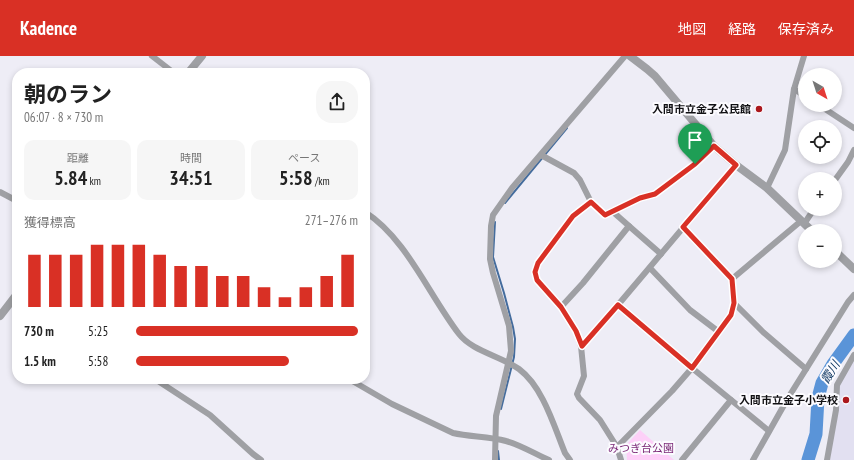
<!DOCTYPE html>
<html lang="ja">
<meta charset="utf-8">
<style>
:root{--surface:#fff;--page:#f6f6f6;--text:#222;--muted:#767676;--accent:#d93025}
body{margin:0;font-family:"PT Sans Narrow","Noto Sans JP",sans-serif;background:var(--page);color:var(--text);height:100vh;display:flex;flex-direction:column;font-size:15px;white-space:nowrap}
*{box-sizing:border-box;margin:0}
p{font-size:13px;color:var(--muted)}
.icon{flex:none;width:22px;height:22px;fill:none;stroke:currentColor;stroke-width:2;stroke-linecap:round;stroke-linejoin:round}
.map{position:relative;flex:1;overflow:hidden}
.details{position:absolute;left:12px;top:12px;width:358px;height:316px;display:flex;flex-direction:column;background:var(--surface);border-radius:16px;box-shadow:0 2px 6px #0003}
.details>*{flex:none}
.needle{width:26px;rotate:141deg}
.buttons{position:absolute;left:798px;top:12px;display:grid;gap:8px}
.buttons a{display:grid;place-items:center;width:44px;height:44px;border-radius:50%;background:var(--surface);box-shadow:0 2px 6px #0003;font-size:20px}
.pin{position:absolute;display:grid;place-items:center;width:34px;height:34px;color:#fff;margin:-41px -17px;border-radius:50% 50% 50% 0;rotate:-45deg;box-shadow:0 0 4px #0007}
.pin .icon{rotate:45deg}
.round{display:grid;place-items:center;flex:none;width:42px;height:42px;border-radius:16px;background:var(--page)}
.overview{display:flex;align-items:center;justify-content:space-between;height:68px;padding:0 12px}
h1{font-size:22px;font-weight:700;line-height:30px}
.metrics{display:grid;grid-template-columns:repeat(3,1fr);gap:6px;height:68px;padding:4px 12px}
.metrics div{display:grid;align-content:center;border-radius:10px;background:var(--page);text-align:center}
.metrics b{font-size:20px;font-weight:700}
.metrics small{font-size:11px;font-weight:400}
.metrics p{font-size:11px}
.chart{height:112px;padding:8px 12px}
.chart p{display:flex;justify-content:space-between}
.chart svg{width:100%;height:72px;margin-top:4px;stroke:var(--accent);stroke-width:6}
ul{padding:0 12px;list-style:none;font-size:13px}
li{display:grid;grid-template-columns:64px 48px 1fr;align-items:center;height:30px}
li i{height:10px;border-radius:5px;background:var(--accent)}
header{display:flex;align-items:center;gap:24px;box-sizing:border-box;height:56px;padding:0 20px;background:var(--accent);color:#fff}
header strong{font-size:19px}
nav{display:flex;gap:22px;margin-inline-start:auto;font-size:14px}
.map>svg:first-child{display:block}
.built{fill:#e2e0f1}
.green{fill:#fdd0f8}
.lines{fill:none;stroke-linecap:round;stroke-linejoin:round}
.stream{stroke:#446c9d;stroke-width:2}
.river{stroke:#5a94d8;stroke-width:13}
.minor{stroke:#9fa0a4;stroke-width:6}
.tertiary{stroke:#9fa0a4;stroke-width:8}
.route-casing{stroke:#fff;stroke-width:8}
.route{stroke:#d93025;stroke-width:5}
.poi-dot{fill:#ab171c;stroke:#fcfbff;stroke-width:1.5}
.labels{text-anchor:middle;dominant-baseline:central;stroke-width:4;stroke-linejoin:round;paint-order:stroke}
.poi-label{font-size:11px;font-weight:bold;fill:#101013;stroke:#fcfbff;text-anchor:end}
.park-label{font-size:11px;fill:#7a2877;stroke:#fcfbff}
.water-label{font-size:12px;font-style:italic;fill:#07315d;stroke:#fcfbff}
</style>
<header>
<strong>Kadence</strong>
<nav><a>地図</a><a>経路</a><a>保存済み</a></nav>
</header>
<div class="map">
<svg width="854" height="404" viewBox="0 0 854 404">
<rect width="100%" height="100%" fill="#eeedf6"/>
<path class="built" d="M854 304V404H830L839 329Z"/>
<path class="green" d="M640 374 674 404H627L626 389Z"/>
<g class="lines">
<g class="stream">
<path d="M505 147 567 72"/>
<path d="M495 166 493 201 504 237 513 271 515 283 514 301 501 353"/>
<path d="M498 395 499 404"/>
</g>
<path class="river" d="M808 404 816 378 818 342 822 327 833 308 854 279"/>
<g class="minor">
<path d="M152 0 174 17"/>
<path d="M794 33 805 40"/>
<path d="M819 49 854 72"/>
<path d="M541 99 574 117 580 124 591 146 605 159 640 142 655 138 695 108 714 90"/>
<path d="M835 124 848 106 854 94"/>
<path d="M767 132 785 94 794 33 804 0"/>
<path d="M0 136 17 145"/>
<path d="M591 146 573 160 538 207 535 216 537 224 561 251 576 275 581 290 584 320 577 338 579 342 600 364 617 391 621 404"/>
<path d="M612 155 629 170"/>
<path d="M365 156C406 182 429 239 459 278 472 295 501 300 519 313 543 331 554 370 565 397L570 404"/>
<path d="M804 168 814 153"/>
<path d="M683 171 732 223"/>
<path d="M650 212 690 254 719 276"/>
<path d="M734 247 763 276 806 313"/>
<path d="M618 249 692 312 769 375"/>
<path d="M561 251 583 227 629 170 661 198"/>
<path d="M581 290 596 275 736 109"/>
<path d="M155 323 210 359 253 398 261 404"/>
<path d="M349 323 392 348 453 377C470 381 489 380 506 385 521 389 535 398 549 404"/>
<path d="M617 391 672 335 692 312 731 259 734 247 732 223 801 165"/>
<path d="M495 404 496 360 511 295 509 270 493 217 490 203 491 170 493 159 512 132 625 0"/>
<path d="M682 404 731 344"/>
<path d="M753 404 788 342 848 246 854 239"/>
<path d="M827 404 836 354 837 329 854 299"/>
</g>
<g class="tertiary">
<path d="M630 0 647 13 655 20 714 90 736 109 767 132 812 175"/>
<path d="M188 17 202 0"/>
<path d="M835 195 854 213"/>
<path d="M0 260 17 238"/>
</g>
</g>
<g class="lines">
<defs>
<path id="route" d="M714 90 736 109 683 171 732 223 734 247 731 259 692 312 618 249 582 290 576 275 561 251 537 224 535 216 538 207 573 160 591 146 605 159 640 142 655 138 695 108Z"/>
</defs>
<use href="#route" class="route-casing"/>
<use href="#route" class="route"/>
</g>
<g class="poi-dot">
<circle cx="759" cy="53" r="4"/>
<circle cx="846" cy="344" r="4"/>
</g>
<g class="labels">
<g class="poi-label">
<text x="751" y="53">入間市立金子公民館</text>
<text x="838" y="344">入間市立金子小学校</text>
</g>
<g class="park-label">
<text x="641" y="392">みつぎ台公園</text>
</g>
<g class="water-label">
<text transform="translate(830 316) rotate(-58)">霞川</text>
</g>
</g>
</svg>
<div class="buttons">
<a><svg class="needle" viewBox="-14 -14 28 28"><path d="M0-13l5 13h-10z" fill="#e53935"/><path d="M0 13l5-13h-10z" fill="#767676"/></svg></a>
<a><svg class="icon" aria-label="locate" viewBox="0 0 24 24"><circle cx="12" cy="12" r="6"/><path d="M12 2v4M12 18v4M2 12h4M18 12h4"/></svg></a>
<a>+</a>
<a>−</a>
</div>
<div class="pin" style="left:695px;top:108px;background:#1e9e55"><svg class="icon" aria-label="arrive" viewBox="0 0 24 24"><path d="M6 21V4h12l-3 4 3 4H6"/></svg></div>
<section class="details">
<div class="overview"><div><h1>朝のラン</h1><p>06:07 · 8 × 730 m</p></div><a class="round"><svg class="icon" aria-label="share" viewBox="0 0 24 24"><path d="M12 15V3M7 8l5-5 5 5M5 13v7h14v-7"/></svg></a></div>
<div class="metrics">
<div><p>距離</p><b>5.84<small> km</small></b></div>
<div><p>時間</p><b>34:51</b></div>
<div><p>ペース</p><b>5:58<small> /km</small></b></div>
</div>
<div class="chart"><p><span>獲得標高</span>271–276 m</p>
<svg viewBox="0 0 160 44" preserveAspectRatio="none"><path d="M5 44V12M15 44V12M25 44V12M35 44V6M45 44V6M55 44V6M65 44V12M75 44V19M85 44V19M95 44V25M105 44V25M115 44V32M125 44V38M135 44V32M145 44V25M155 44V12"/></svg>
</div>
<ul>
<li><b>730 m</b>5:25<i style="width:100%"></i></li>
<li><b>1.5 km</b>5:58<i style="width:69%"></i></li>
</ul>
</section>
</div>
